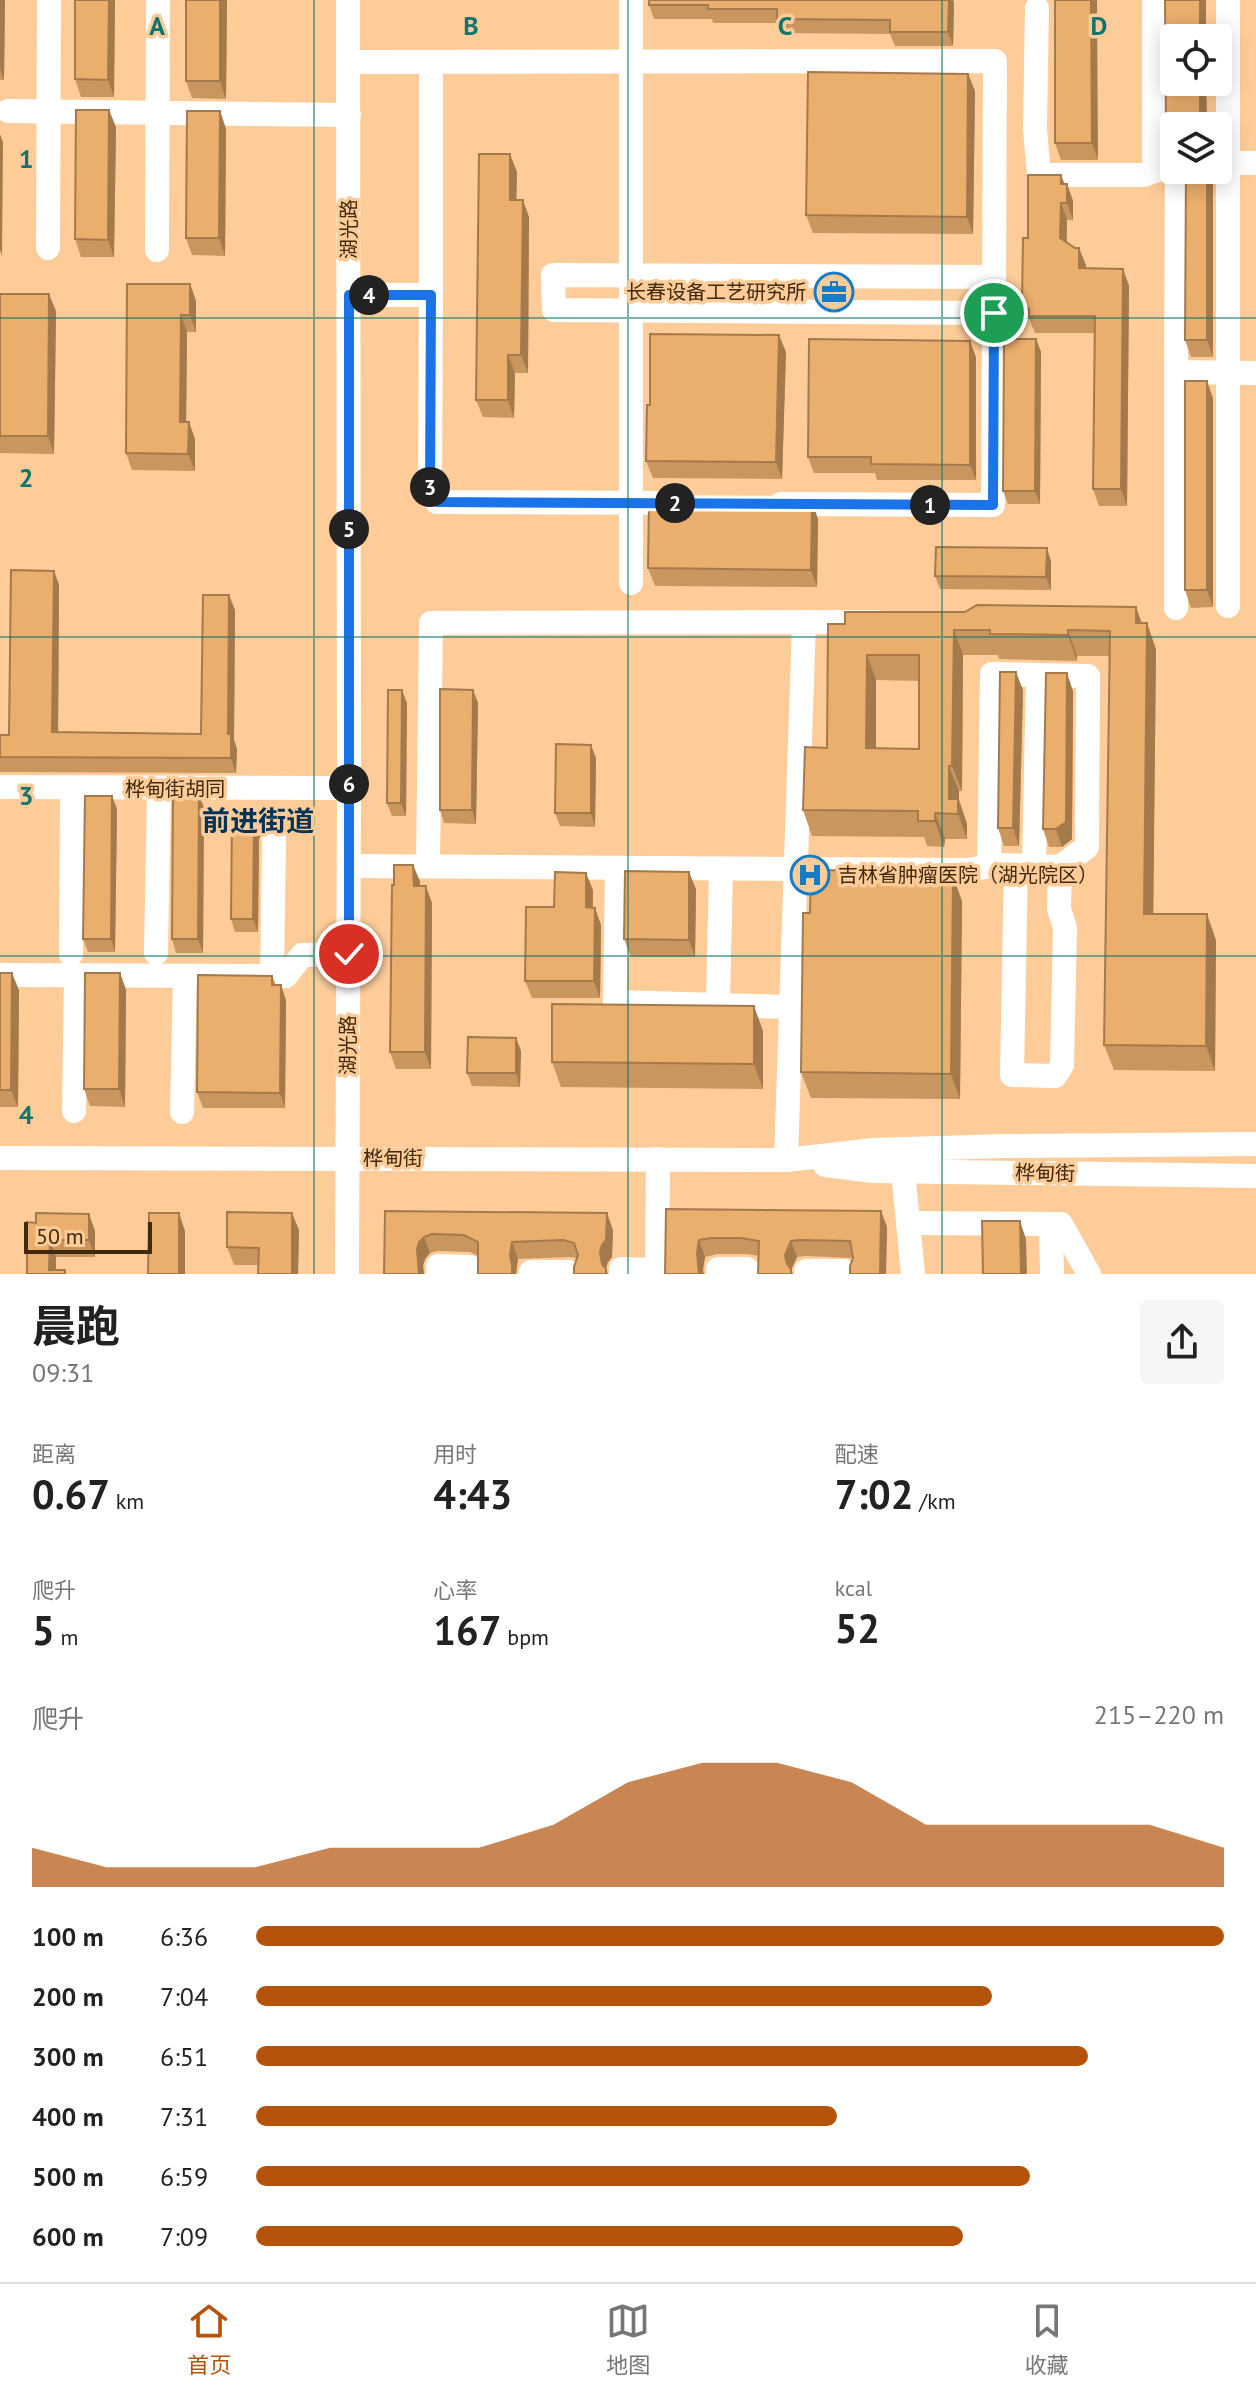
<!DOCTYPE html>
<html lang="zh">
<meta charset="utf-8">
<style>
:root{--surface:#fff;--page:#f6f6f6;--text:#222;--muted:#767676;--line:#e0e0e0;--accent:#b45309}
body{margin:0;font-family:"PT Sans","Noto Sans SC",sans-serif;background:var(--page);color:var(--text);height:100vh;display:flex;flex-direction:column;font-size:30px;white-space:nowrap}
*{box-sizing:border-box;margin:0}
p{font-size:26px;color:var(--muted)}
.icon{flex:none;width:44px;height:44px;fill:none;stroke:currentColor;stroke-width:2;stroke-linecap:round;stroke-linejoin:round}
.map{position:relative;height:1274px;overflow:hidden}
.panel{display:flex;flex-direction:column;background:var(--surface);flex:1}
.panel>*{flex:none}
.buttons{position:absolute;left:1160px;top:24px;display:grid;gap:16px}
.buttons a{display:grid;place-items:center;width:72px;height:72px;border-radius:8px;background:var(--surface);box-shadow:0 4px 20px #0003;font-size:40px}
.scale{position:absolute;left:24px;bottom:20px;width:128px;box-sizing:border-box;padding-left:8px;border:4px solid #41290d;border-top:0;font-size:22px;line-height:28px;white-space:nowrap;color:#41290d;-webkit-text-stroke:6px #fdcc99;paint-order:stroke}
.pin{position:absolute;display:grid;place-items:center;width:68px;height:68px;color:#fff;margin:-34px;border:4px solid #fff;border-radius:50%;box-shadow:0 2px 8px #0007}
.km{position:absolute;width:40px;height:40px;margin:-20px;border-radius:50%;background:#222;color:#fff;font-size:22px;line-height:40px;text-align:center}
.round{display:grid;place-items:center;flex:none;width:84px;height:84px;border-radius:8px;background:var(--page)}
.overview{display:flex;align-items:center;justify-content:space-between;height:136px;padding:0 32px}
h1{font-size:44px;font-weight:700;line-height:60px}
.metrics{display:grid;grid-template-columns:repeat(3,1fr);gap:12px;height:136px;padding:8px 32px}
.metrics div{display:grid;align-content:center}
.metrics b{font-size:40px;font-weight:700}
.metrics small{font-size:22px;font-weight:400}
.metrics p{font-size:22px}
.chart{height:224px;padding:16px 32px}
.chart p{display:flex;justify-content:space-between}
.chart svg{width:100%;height:144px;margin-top:8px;fill:var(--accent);opacity:.7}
ul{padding:0 32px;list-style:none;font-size:26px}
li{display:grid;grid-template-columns:128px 96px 1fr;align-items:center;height:60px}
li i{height:20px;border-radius:10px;background:var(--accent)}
.tab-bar{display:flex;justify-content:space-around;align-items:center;height:112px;border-top:2px solid var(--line);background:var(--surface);font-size:22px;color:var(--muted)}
.tab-bar a{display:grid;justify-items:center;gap:4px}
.tab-bar .on{color:var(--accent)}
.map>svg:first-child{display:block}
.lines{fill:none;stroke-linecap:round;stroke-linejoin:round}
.minor{stroke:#fff;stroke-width:24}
.wall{fill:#c9965e;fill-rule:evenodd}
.shaded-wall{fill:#a47a4c}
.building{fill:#eaae6d;stroke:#a47a4c;stroke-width:2;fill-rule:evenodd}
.route-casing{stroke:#fff;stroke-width:16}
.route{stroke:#1a73e8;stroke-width:10}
.grid{fill:none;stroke:#0f766e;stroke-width:2;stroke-opacity:0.55}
.labels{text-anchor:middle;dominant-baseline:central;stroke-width:7;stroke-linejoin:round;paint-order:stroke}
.street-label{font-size:20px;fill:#41290d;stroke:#fdcc99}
.poi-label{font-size:20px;fill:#41290d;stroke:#fdcc99;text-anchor:end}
.district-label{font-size:28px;font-weight:bold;fill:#023256;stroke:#fdcc99}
.grid-label{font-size:26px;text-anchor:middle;font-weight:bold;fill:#0f766e;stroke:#fdcc99;stroke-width:7;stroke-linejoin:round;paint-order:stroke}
</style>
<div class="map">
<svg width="1256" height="1274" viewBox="0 0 1256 1274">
<rect width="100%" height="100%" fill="#fdcc99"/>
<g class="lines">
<g class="minor">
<path d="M1154 0V171"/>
<path d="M1228 0V606"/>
<path d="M1037 8 1035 129 1039 175H1144L1174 164"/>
<path d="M348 62 995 61 993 505 781 504"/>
<path d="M8 111 349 115"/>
<path d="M1218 163H1256"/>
<path d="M1177 170 1176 372 1256 373"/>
<path d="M48 248 49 0"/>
<path d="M157 250 158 0"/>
<path d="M349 295H431L430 488 437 502 680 503"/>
<path d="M431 295V62"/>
<path d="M994 313 554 310 553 275 994 277"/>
<path d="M631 583V0"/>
<path d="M1176 608V372"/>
<path d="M0 787 349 788"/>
<path d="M349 866 967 870 1000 865 1060 867 1087 847 1088 676 992 674 989 867"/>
<path d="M428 866 431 623 877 622"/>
<path d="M1016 866 1012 1075 1055 1076 1062 1065 1065 928 1059 909 1060 867"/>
<path d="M1034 866 1038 675"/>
<path d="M617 868 615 1002 790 1007"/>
<path d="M156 953 159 789"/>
<path d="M71 954 72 788"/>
<path d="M0 975 286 976 302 955 349 954"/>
<path d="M272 976 274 839"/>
<path d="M718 1004 721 869"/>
<path d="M74 1111 76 975"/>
<path d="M182 1112 185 976"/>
<path d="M0 1158 786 1160 874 1150 1005 1146 1256 1144"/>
<path d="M786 1160 804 622"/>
<path d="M825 1165 874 1171 1256 1176"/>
<path d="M903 1171 913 1274"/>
<path d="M908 1223 1061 1224 1089 1274"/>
<path d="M1051 1224 1052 1274"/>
<path d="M347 1274 349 788 348 0"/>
<path d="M438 1274V1266L470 1267V1274"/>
<path d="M531 1274V1272H569V1274"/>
<path d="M621 1274V1269L657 1270"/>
<path d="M657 1274 658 1159"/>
<path d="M718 1274V1269H747V1274"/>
<path d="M806 1274V1271H844V1274"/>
</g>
</g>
<g class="wall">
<path d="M0 0H5L4 80H0Z"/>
<path d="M115 0 114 97H81L75 79Z"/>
<path d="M186 0H227L226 99 192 98 186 81Z"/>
<path d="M649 0H953L954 3 953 46H895L890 34 782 33 779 23H713L712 19H654L649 5Z"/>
<path d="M1055 0 1098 160H1061L1055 143Z"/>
<path d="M968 74 975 91 973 234 813 233 806 215Z"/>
<path d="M1206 82 1207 126H1174V150H1172L1166 132Z"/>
<path d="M220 111 226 129 225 256 192 255 186 238Z"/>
<path d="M116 127 114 257H81L75 239Z"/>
<path d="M517 172 516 200 529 217 528 373H515L514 418 483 417 476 400Z"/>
<path d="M1213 177V357H1191L1185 340Z"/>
<path d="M1067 184 1073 201V220H1067V242L1086 265 1085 268 1123 269 1129 286 1127 506H1099L1093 489 1095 333H1035L1022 302 1028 238Z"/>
<path d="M190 284 196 301V332H187L186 422 195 439V471L132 470 126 453Z"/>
<path d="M0 294 56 311 54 454 0 453Z"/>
<path d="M1036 339 1041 352 1040 504H1008L1003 491Z"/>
<path d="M786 352 782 479 653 478 646 461 650 405Z"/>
<path d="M976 357V480H877L875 473H814L808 457Z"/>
<path d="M1213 398V607L1191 608 1185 590Z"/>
<path d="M812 502 818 519 817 587 655 586 648 568Z"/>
<path d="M1051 561V590L940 589 935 576Z"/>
<path d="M54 571 59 585 58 733 201 734 235 610 234 740 237 749 236 773 0 772V735H9Z"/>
<path d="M1142 623 1156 649 1153 914 1216 940 1215 1071 1114 1070 1104 1045 1110 656H1077V661L999 659 998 655H963L962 791H959V800L967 824V839H945L944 847 927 846 924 837 812 836 803 810 827 748 828 624ZM876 680 919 681V749L876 748Z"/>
<path d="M473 690 478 703 476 824 444 823 440 810Z"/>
<path d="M1023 690 1019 846H1004L998 828Z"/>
<path d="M1073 691 1072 839 1062 847H1049L1043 829Z"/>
<path d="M407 703 406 816H392L387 803Z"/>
<path d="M596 758 595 827 560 826 555 813Z"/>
<path d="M199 795 204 808 203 953H176L172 939Z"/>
<path d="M117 809 115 952H88L83 939Z"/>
<path d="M260 813 265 826 259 839 258 932H235L231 919Z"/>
<path d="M906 871 908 875 962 901 960 1099 811 1098 801 1072 810 913Z"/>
<path d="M420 881V886L432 903 431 1069H396L390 1052Z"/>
<path d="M696 889 695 957H631L624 939Z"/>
<path d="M593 890V908L601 925 600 998H532L525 981 554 907Z"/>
<path d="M0 973 19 990 18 1107H0Z"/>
<path d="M120 973 126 990 125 1107 90 1106 84 1089Z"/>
<path d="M272 976 276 985 286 1000 285 1108H203L197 1092Z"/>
<path d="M763 1031V1089L561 1087 552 1062Z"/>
<path d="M516 1038 521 1051 520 1087 472 1086 467 1073Z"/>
<path d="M666 1209 881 1211 887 1227 886 1274H850L853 1258 806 1256 797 1257 791 1270 759 1256 747 1254H717L705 1257 703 1269Z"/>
<path d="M385 1211 613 1230 612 1257 608 1262 569 1257 518 1259 516 1274H478V1256L470 1252 438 1251 430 1253 425 1259 423 1266 424 1274H384Z"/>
<path d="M27 1222 95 1231V1257H56V1270L27 1274Z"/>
<path d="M299 1230 298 1274H258V1265H234L227 1247Z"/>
</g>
<g class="shaded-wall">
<path d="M0 0H5L4 80 0 69Z"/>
<path d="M109 0H115L114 97 108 80Z"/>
<path d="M220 0H227L226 99 220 81Z"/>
<path d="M949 0H953L954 3 953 46 948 32Z"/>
<path d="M1091 0H1097L1098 160 1092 143Z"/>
<rect x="1200" y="0" width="6" height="38"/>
<path d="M968 74 975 91 973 234 967 217Z"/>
<path d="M1200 82H1206L1207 126H1200Z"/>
<path d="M109 110 116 127 114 257 108 240Z"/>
<path d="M220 111 226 129 225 256 219 238Z"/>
<path d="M0 134 3 142 2 256 0 250Z"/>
<path d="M510 154 517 172 516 217 510 200Z"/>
<path d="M1207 170H1211L1213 177V357L1207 340Z"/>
<path d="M1061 175 1067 190V184L1073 201V220L1061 184Z"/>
<path d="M523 200 529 217 528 373 521 355Z"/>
<path d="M1061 203 1067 220 1066 255 1060 238Z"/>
<path d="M1079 248 1086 265 1085 285 1079 268Z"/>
<path d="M1123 269 1129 286 1127 506 1121 489Z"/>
<path d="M190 284 196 301V332L190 315Z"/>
<path d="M49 294 56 311 54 454 48 436Z"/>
<path d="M181 315 187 332 186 439 180 422Z"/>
<path d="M779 335 786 352 782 479 776 462Z"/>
<path d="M1036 339 1041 352 1040 504 1035 491Z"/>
<path d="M970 341 976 357V480L970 465Z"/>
<path d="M508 355 515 373 514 418 508 400Z"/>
<path d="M1207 381 1213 398V607L1207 590Z"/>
<path d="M189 422 195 439V471L188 454Z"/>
<path d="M812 502 818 519 817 587 811 570Z"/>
<path d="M1047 548 1051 561V590L1046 577Z"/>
<path d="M54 571 59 585 58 747 52 732Z"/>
<path d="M229 595 235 610 234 740 237 749 236 773 231 758 228 734Z"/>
<path d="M1136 607 1145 632 1136 623Z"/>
<path d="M1147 623 1156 649 1153 939 1144 914Z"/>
<path d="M954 630 963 655 962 791 952 766Z"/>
<path d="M1068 630 1077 656V661L1068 635Z"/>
<path d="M867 655 876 680V773L866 748Z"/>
<path d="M1016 672 1023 690 1019 846 1013 828Z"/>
<path d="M1067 673 1073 691 1072 839 1062 847 1056 829Z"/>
<path d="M402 690 407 703 406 816 401 803Z"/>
<path d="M473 690 478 703 476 824 472 810Z"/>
<path d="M591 745 596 758 595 827 591 813Z"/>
<path d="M949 766 959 791V800L967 824V839L958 814 949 799Z"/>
<path d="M199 795 204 808 203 953 198 939Z"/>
<path d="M112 796 117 809 115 952 111 939Z"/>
<path d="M260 813 265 826 259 839 258 932 253 919 254 826Z"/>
<path d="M935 813 945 839 944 847 935 821Z"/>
<path d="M413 865 420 881V902L414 886Z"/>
<path d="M689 872 696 889 695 957 689 940Z"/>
<path d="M586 873 593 890 592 925 586 907Z"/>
<path d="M953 876 962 901 960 1099 951 1074Z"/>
<path d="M426 886 432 903 431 1069 425 1052Z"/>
<path d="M595 908 601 925 600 998 594 981Z"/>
<path d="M1207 914 1216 940 1215 1071 1206 1046Z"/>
<path d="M12 973 19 990 18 1107 11 1090Z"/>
<path d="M120 973 126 990 125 1107 119 1089Z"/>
<path d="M281 985 286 1000 285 1108 280 1093Z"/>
<path d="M754 1006 763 1031V1089L754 1064Z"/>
<path d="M516 1038 521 1051 520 1087 516 1073Z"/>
<path d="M881 1211 887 1227 886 1274H880Z"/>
<path d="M179 1213 185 1231V1274H179Z"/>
<path d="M292 1213 299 1230 298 1274H292Z"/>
<path d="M607 1213 613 1230 612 1257 608 1262 606 1269 608 1274H605L602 1264 600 1252Z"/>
<path d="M89 1214 95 1231V1257L89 1240Z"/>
<path d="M1020 1221 1026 1239 1027 1274H1021Z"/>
<path d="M424 1237 430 1253 425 1259 423 1266 424 1274H419L417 1249 419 1242Z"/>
<path d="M50 1240 56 1257V1274L49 1270Z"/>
<path d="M699 1240 705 1257 703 1269 704 1274H699L697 1253Z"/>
<path d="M791 1241 797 1257 791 1270 793 1274H790L785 1255Z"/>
<path d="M512 1242 518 1259 516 1274H512L510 1255Z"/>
</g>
<g class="building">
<path d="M75 0H109L108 80 75 79Z"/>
<rect x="186" y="0" width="34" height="81"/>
<path d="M649 0H949L948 32H890V20L777 19V9H708V5H649Z"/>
<path d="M1055 0H1091L1092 143H1055Z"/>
<path d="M1165 0H1200V38H1174V82H1200V126H1174V133L1166 132Z"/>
<path d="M808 72 968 74 967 217 806 215Z"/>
<path d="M76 110H109L108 240 75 239Z"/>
<path d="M187 111H220L219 238H186Z"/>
<path d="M479 154H510V200H523L521 355H508V400H476Z"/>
<path d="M1186 170H1207V340H1185Z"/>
<path d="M1028 175H1061V184H1067V203H1061L1060 238 1075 248H1079V268L1123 269 1121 489H1093L1095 316H1029V309L1022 302 1023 238H1028Z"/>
<path d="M127 284H190V315H181L180 422H189L188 454 126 453Z"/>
<path d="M0 294H49L48 436H0Z"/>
<path d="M650 334 779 335 776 462 646 461 647 405H650Z"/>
<path d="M809 339 970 341V465L871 464V457H808Z"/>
<path d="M1004 339H1036L1035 491H1003Z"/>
<rect x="1185" y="381" width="22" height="209"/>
<path d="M649 501 812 502 811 570 648 568Z"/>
<path d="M936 547 1047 548 1046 577 935 576Z"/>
<path d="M11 570 54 571 52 732 201 734 203 595H229L228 734H231V758L0 757V735H9Z"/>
<path d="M977 605 1136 607V623H1147L1144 914H1207L1206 1046 1104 1045 1110 631 1068 630V635L990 634V630H954L952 766H949V799H958V814L935 813V821H918V811L803 810 805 747 827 748 828 624H845V612H965ZM867 655H919V749L866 748Z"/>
<path d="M1000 672H1016L1013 828H998Z"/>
<path d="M1046 673H1067L1066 822 1056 829H1043Z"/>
<path d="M440 689 473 690 472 810H440Z"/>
<path d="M388 690H402L401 803H387Z"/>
<path d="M556 744 591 745V813H555Z"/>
<path d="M173 795H199L198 939H172Z"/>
<path d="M85 796H112L111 939H83Z"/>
<path d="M232 813H260L254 826 253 919H231Z"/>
<path d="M394 865H413L414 886H426L425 1052H390L392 885H394Z"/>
<path d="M811 870 906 871V875L953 876 951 1074 801 1072 803 913H810Z"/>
<path d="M625 871 689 872V940L624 939Z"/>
<path d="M555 872 586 873V907L595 908 594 981H525L526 907H554Z"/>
<path d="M0 973H12L11 1090H0Z"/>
<path d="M85 973H120L119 1089H84Z"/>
<path d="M198 975 272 976V985H281L280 1093 197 1092Z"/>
<path d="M552 1004 754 1006V1064L552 1062Z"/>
<path d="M468 1037 516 1038V1073H467Z"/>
<path d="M666 1209 881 1211 880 1274H850V1266L853 1258 850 1241 800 1240 791 1241 785 1255 787 1264 791 1269V1274H758L759 1241 741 1238H711L699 1240 697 1253 699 1274H665Z"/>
<path d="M385 1211 607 1213 606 1240 602 1245 600 1252 602 1264 606 1269V1274H574V1267L578 1255 574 1243 563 1240 512 1242 510 1255 512 1265V1274H478V1242L464 1235 432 1234 424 1237 419 1242 417 1249 419 1274H384Z"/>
<path d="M227 1212 292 1213V1274H258L259 1248 227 1247Z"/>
<path d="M36 1213 89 1214V1240H50L49 1270H65V1274H27V1222L36 1223Z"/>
<path d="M149 1213H179V1274H148Z"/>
<path d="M982 1221H1020L1021 1274H983Z"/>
</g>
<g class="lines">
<defs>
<path id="route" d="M349 954V295H431L430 488 437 502 993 505 994 313"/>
</defs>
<use href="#route" class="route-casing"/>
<use href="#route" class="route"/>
</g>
<path class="grid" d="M314 0V1274M628 0V1274M942 0V1274M0 318H1256M0 637H1256M0 956H1256"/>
<defs>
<symbol id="office-ring" viewBox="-11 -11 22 22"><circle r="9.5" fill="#fdcc99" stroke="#157cc7" stroke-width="1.5"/><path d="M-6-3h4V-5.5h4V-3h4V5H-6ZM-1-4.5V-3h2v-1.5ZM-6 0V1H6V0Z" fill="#157cc7"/></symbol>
<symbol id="hospital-ring" viewBox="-11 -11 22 22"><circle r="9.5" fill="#fdcc99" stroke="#157cc7" stroke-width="1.5"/><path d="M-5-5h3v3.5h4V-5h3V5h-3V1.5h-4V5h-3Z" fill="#157cc7"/></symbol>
</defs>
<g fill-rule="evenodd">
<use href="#office-ring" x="812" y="270" width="44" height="44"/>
<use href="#hospital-ring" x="788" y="853" width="44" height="44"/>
</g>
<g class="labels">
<g class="street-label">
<text transform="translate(349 229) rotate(-90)">湖光路</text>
<text x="175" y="789">桦甸街胡同</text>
<text transform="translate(348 1045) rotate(-90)">湖光路</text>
<text x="393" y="1158">桦甸街</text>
<text transform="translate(1045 1173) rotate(1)">桦甸街</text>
</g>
<g class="poi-label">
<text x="806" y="292">长春设备工艺研究所</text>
<text x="838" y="875" text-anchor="start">吉林省肿瘤医院（湖光院区）</text>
</g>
<g class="district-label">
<text x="258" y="820">前进街道</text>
</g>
</g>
<g class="grid-label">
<text x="157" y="35">A</text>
<text x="471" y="35">B</text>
<text x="785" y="35">C</text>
<text x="1099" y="35">D</text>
<text x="26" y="168">1</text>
<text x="26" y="487">2</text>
<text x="26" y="805">3</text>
<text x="26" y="1124">4</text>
</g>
</svg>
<div class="buttons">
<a><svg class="icon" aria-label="locate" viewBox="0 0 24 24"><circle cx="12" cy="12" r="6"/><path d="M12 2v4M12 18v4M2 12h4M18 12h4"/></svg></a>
<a><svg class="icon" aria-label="layers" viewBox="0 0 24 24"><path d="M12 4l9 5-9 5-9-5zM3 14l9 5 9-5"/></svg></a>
</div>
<div class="scale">50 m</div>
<div class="pin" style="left:994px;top:313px;background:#1e9e55"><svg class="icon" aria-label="arrive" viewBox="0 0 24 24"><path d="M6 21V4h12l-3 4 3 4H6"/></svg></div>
<div class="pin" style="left:349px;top:954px;background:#d93025"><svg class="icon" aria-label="check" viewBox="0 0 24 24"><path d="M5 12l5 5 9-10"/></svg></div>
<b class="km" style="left:930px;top:505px">1</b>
<b class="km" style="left:675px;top:503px">2</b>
<b class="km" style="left:430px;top:487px">3</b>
<b class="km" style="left:369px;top:295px">4</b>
<b class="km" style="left:349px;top:529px">5</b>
<b class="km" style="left:349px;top:784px">6</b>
</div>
<section class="panel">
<div class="overview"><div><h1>晨跑</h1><p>09:31</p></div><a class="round"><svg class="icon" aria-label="share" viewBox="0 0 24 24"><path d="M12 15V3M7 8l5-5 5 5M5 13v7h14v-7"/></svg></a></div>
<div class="metrics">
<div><p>距离</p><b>0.67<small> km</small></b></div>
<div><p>用时</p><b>4:43</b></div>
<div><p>配速</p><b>7:02<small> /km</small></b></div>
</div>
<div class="metrics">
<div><p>爬升</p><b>5<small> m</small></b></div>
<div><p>心率</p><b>167<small> bpm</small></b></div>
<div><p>kcal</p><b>52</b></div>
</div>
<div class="chart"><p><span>爬升</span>215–220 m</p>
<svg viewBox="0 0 160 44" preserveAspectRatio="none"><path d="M0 44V32L10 38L20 38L30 38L40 32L50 32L60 32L70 25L80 12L90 6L100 6L110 12L120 25L130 25L140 25L150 25L160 32V44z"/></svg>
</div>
<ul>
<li><b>100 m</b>6:36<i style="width:100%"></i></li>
<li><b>200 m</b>7:04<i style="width:76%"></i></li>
<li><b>300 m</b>6:51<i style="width:86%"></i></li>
<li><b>400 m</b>7:31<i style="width:60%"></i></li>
<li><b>500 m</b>6:59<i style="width:80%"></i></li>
<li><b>600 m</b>7:09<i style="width:73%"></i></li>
</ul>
</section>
<nav class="tab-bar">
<a class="on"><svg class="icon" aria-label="home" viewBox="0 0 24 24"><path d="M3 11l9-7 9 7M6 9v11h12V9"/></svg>首页</a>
<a><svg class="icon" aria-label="map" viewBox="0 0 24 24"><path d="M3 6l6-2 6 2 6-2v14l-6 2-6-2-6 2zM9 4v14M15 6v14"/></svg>地图</a>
<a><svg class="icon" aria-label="saved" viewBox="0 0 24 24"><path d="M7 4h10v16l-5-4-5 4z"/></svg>收藏</a>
</nav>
